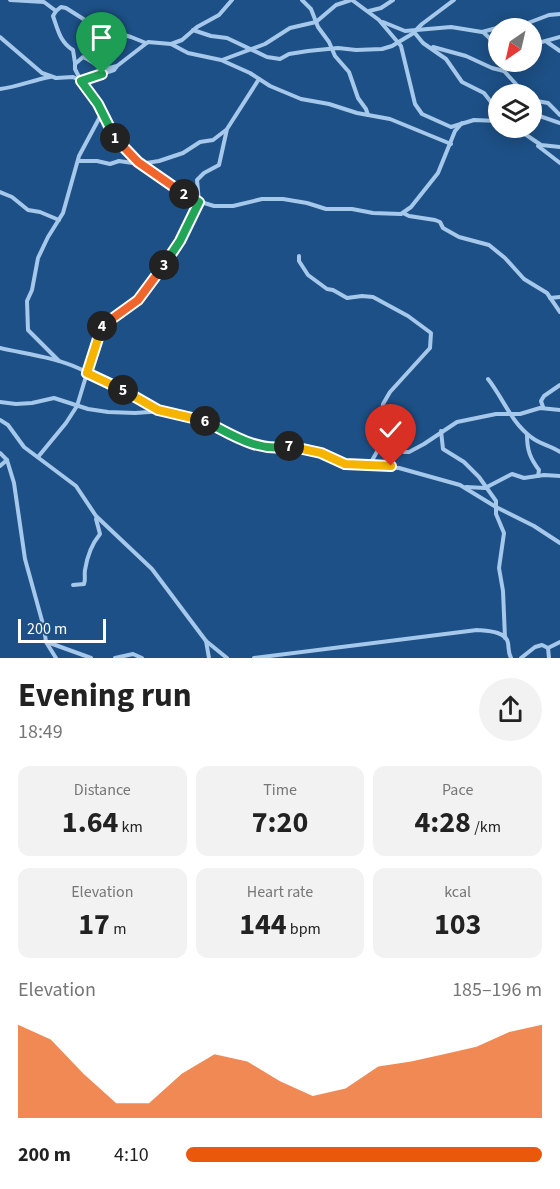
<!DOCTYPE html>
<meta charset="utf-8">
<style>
:root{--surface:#fff;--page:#f2f2f2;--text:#222;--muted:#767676;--accent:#ea580c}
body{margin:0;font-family:"Source Sans 3",sans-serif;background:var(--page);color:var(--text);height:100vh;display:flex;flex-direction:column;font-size:22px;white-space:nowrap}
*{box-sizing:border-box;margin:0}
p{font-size:20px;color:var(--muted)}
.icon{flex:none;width:33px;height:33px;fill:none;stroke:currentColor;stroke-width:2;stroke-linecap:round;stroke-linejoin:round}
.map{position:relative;height:658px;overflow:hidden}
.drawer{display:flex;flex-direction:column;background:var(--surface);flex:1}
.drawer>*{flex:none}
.needle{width:39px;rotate:214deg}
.buttons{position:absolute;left:488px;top:18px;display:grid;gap:12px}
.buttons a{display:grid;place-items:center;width:54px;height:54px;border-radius:50%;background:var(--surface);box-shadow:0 3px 15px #0003;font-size:30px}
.scale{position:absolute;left:18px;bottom:15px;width:88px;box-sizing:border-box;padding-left:6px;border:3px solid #fff;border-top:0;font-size:16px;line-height:21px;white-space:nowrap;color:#fff;-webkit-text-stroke:4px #1d5086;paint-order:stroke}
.pin{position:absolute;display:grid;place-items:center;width:51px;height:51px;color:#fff;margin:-62px -26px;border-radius:50% 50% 50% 0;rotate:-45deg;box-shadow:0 0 6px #0007}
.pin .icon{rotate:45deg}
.km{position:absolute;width:30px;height:30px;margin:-15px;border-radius:50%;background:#222;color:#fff;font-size:16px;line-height:30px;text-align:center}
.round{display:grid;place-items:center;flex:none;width:63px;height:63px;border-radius:32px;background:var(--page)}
.headline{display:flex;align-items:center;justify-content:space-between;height:102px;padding:0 18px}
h1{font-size:33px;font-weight:700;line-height:45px}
.stats{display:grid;grid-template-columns:repeat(3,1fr);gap:9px;height:102px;padding:6px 18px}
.stats div{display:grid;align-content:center;border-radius:12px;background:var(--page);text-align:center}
.stats b{font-size:30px;font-weight:700}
.stats small{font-size:16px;font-weight:400}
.stats p{font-size:16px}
.chart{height:168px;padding:12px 18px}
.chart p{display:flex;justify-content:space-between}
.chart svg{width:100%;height:108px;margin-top:6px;fill:var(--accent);opacity:.7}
ul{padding:0 18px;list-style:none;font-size:20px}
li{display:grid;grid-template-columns:96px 72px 1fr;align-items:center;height:45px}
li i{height:15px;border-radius:8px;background:var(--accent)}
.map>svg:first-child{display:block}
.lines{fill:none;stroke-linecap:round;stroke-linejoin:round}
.street{stroke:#a5c8eb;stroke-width:4}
.split-1-casing{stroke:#fff;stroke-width:12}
.split-2-casing{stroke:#fff;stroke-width:12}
.split-3-casing{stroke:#fff;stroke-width:12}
.split-4-casing{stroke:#fff;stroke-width:12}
.split-5-casing{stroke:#fff;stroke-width:12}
.split-6-casing{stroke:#fff;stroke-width:12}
.split-7-casing{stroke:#fff;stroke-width:12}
.split-8-casing{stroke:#fff;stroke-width:12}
.split-1{stroke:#22a559;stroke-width:8}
.split-2{stroke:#f0652b;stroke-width:8}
.split-3{stroke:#22a559;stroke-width:8}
.split-4{stroke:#f0652b;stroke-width:8}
.split-5{stroke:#f5b400;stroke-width:8}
.split-6{stroke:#f5b400;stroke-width:8}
.split-7{stroke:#22a559;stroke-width:8}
.split-8{stroke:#f5b400;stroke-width:8}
</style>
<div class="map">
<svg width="560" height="658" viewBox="0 0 560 658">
<rect width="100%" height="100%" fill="#1d5086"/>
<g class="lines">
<g class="street">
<path d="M10 0 44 2 56 11 61 7 66 8 96 27 131 37 146 43"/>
<path d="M302 0 311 9 318 27 329 42 335 56 349 72 358 98 366 109 368 115"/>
<path d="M352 0 379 20 401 46 415 104 422 114 451 127 474 120 498 121"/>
<path d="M56 11 53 16C58 30 60 42 73 50L75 63"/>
<path d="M369 11 381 8 393 0"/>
<path d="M383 22 405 31 451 27 482 32 508 25 528 23 549 15 560 14"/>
<path d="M193 30 211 36 227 38 267 57 280 59 289 54 308 51 338 48 356 50 382 49 392 46 412 34 422 24 454 0"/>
<path d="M414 32 423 43 446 59 462 82 484 93 498 111"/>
<path d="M483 32 498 46"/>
<path d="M0 37 42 73 56 78 73 77 81 81 98 104 116 138 135 160 188 198 214 206H233L262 199H283L307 203 326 209H352L373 213 401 214 411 207 438 173 455 131 462 123"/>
<path d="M547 42 560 51"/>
<path d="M171 44 188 53 221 60 250 73 270 86 301 99 329 104 357 113 390 119 451 144"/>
<path d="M531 45 560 37"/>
<path d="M433 47 466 56 492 68 504 71 525 94"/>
<path d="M222 60 265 44 290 28 316 22 336 5 351 0"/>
<path d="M117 66 114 70 81 81 75 69V64L83 57C99 64 98 72 117 66L148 42 171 44 182 40 197 27 219 15 232 0"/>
<path d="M0 89C17 87 33 80 50 77"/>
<path d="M531 100 548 103 560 115"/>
<path d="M531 113 560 123"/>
<path d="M516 128 541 145 560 147"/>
<path d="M538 146 560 163"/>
<path d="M78 161H97L110 164 119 161 140 164 159 161 183 153 200 142 213 140 226 130"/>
<path d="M0 192 12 197 28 210 40 212 59 220"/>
<path d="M403 213 409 216 435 220 440 222 443 228 459 237 489 245 505 258 524 279 547 293 560 312"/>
<path d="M299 256V261L308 275 327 289 333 290 347 298 362 296 373 297 408 316 431 333 430 348 390 392 383 404 378 450 370 464"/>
<path d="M550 298 560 297"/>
<path d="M0 348C26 354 53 357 78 368 105 380 130 397 157 410"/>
<path d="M59 361 28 330 27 301 32 290 38 258 48 237 63 213 79 156 102 113"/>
<path d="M488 379C503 398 511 422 531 437 539 444 552 446 560 452"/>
<path d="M0 402 16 404 32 403 54 398 88 409 108 412 135 413 163 411 206 421 244 442 279 448 290 446 327 455 345 464 399 468 460 485 496 507 534 526 560 543"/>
<path d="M543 407 541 401 544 396 560 385"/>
<path d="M0 420 8 425 24 447 76 486 96 516 152 569 206 641 209 658"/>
<path d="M441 431 443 449 464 462 479 477 496 501V514L504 533 499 568 503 591 505 638"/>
<path d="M527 435C527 450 530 458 539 470L538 476"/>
<path d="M404 452H409L424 444 457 422 496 414H520L540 408 560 410"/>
<path d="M0 453 7 460 14 483 25 559 44 628 46 642 56 658"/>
<path d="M38 457 66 423 77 406 101 327 142 296 180 241 199 202 197 180 204 173 219 165 227 129 259 79"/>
<path d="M0 466 7 460"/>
<path d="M466 487 485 488 512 474 524 478 544 475 560 476"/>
<path d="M73 585 84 584C86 579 84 576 85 570 87 557 91 545 100 534L96 519"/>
<path d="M206 641 227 658"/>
<path d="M47 642 91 658"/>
<path d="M548 648 560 642"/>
<path d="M115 658 133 654 142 658"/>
<path d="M254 658 477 630C487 631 506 631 508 643 509 649 508 652 511 658"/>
<path d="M521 658 535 647 542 645 548 648 549 658"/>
</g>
</g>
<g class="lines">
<defs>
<path id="split-1" d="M102 74 81 81 98 104 115 138"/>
<path id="split-2" d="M115 138 138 162 184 194"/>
<path id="split-3" d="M164 265 180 241 199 202 184 194"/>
<path id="split-4" d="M102 326 138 300 164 265"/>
<path id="split-5" d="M102 326 87 373 123 390"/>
<path id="split-6" d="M123 390 158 410 205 421"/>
<path id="split-7" d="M205 421C231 434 258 453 289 446"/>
<path id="split-8" d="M289 446 321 453 345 464 391 466"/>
</defs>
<use href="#split-1" class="split-1-casing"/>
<use href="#split-2" class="split-2-casing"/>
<use href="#split-3" class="split-3-casing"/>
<use href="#split-4" class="split-4-casing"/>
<use href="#split-5" class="split-5-casing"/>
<use href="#split-6" class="split-6-casing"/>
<use href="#split-7" class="split-7-casing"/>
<use href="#split-8" class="split-8-casing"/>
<use href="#split-1" class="split-1"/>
<use href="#split-2" class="split-2"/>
<use href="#split-3" class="split-3"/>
<use href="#split-4" class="split-4"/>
<use href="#split-5" class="split-5"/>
<use href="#split-6" class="split-6"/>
<use href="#split-7" class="split-7"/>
<use href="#split-8" class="split-8"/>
</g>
</svg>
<div class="buttons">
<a><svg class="needle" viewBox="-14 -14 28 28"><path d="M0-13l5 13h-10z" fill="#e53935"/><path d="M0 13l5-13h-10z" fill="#767676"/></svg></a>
<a><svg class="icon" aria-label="layers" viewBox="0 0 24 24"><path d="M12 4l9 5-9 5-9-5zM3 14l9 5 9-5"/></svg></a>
</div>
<div class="scale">200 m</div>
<div class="pin" style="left:102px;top:74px;background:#1e9e55"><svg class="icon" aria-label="arrive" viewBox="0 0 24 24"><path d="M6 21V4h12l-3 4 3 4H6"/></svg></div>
<div class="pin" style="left:391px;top:466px;background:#d93025"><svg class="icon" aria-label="check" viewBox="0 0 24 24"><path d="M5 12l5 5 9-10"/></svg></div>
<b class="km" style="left:115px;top:138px">1</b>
<b class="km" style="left:184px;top:194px">2</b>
<b class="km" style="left:164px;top:265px">3</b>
<b class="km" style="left:102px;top:326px">4</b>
<b class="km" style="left:123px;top:390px">5</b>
<b class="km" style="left:205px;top:421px">6</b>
<b class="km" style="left:289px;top:446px">7</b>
</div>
<section class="drawer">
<div class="headline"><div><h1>Evening run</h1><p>18:49</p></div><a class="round"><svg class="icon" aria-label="share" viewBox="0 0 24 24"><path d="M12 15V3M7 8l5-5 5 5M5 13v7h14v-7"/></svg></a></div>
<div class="stats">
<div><p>Distance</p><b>1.64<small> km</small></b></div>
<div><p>Time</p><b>7:20</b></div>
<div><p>Pace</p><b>4:28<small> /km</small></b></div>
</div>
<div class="stats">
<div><p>Elevation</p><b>17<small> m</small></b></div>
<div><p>Heart rate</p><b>144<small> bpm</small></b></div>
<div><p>kcal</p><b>103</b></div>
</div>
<div class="chart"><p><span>Elevation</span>185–196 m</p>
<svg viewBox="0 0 160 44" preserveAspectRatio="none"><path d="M0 44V6L10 12L20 26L30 38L40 38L50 26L60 18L70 21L80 29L90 35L100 32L110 23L120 21L130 18L140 15L150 9L160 6V44z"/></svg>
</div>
<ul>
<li><b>200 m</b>4:10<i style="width:100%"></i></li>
</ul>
</section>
